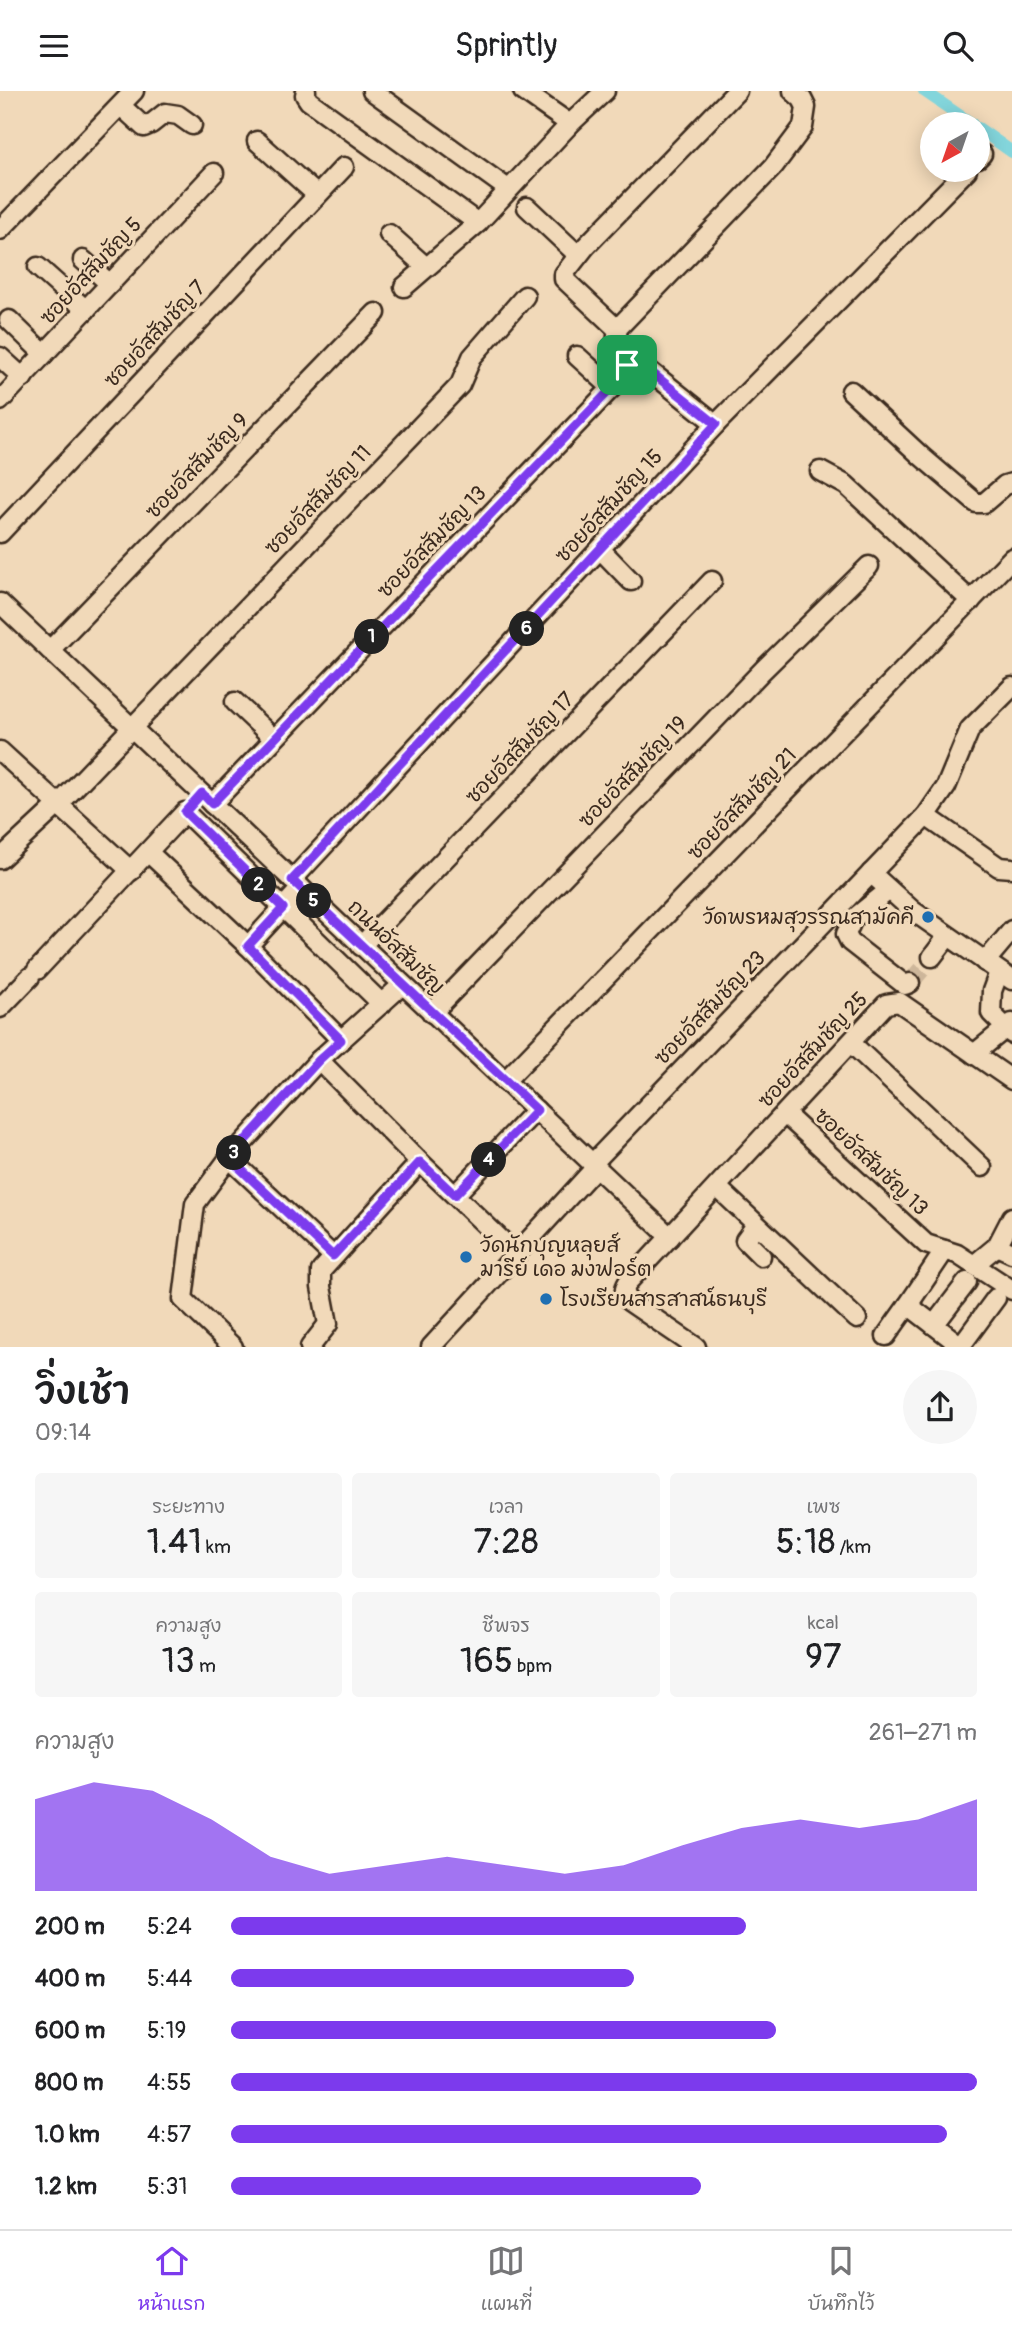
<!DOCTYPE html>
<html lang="th">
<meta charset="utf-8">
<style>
:root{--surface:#fff;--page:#f6f6f6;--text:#202124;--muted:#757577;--line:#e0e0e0;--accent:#7c3aed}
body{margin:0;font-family:Pangolin,"Playpen Sans Thai",sans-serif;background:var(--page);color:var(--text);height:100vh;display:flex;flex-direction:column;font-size:26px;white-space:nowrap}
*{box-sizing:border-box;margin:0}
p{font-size:23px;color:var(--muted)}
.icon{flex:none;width:38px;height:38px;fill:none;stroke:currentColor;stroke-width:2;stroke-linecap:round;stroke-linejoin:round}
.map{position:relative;height:1256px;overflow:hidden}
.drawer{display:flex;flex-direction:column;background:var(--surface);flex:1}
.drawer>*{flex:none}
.needle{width:46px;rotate:220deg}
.buttons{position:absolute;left:920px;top:21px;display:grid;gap:14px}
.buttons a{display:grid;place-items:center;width:70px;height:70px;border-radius:50%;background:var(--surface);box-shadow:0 4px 18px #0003;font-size:35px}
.pin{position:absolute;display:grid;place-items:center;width:60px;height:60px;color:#fff;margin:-30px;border-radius:14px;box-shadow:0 4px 10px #0006}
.km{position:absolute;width:35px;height:35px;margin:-18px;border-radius:50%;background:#222;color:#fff;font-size:19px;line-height:35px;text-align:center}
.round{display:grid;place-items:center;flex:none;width:74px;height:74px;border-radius:37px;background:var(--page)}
.overview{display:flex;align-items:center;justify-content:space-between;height:119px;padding:0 35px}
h1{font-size:38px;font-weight:600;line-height:52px}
.stats{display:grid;grid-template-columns:repeat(3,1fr);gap:10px;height:119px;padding:7px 35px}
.stats div{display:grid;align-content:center;border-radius:7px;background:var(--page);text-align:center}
.stats b{font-size:35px;font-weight:600}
.stats small{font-size:19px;font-weight:400}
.stats p{font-size:19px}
.chart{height:196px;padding:14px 35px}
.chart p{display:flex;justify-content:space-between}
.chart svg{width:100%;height:126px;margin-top:7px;fill:var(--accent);opacity:.7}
ul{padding:0 35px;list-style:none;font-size:23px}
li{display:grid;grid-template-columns:112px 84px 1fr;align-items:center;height:52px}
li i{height:18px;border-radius:9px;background:var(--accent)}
header{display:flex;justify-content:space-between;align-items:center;height:91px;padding:0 35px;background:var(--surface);font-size:32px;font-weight:600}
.tab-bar{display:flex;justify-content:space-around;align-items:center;height:98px;border-top:2px solid var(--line);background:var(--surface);font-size:19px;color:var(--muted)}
.tab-bar a{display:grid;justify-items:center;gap:4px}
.tab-bar .current{color:var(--accent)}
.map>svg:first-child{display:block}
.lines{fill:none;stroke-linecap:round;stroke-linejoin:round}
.canal{stroke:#83d5db;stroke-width:12}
.minor-tunnel{stroke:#cdb69a;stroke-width:18;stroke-dasharray:18 9;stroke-linecap:butt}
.minor-casing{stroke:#3b2a1e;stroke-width:23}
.minor{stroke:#f1d9b9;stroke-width:18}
.route-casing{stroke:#fff;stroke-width:14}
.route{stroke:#7c3aed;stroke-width:9}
.poi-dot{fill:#1f6fb2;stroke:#f1d9b9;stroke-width:2.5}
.labels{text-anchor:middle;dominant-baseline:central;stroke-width:6;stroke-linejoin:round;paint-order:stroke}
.street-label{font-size:21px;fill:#3b2a1e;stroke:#f1d9b9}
.poi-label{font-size:21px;fill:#3b2a1e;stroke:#f1d9b9;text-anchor:start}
</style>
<header><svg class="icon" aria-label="menu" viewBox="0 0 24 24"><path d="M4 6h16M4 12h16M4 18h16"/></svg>Sprintly<svg class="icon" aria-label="search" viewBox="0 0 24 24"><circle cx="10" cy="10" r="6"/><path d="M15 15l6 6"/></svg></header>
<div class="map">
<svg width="1012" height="1256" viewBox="0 0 1012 1256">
<rect width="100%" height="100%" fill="#f1d9b9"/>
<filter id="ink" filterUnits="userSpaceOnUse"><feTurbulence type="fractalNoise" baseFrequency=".0143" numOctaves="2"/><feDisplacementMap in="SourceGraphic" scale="14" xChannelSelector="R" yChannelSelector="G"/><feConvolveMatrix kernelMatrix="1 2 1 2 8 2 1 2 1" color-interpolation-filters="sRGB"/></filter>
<g filter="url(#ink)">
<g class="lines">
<g class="canal">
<path d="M924 0 972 33"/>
<path d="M978 37 1012 61"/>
</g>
<path class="minor-tunnel" d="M910 892 932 866"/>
<defs>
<g id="minor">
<path d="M306 0 305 4 309 10 478 132"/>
<path d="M372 0 508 98"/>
<path d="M523 0 570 33"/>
<path d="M121 15 144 36 151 33 165 22 178 24 192 34"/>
<path d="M257 50 317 104"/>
<path d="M978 67 982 63"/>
<path d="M527 116 578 164"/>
<path d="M0 139 134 0"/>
<path d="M389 143 426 176"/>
<path d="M83 169 110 193"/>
<path d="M38 176 86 219"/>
<path d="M404 196 478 132 570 33 605 0"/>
<path d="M9 229 44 263"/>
<path d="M617 238 773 76 803 36 806 16 802 8 793 0"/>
<path d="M577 265 612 297"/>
<path d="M0 266 23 287"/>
<path d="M627 274 637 272 646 277 716 333"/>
<path d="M851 300 921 365 976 412H984L1005 394 1012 392"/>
<path d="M0 310 214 82"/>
<path d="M820 380 846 394 971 510"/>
<path d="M0 442 344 76"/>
<path d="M601 459 631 490"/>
<path d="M0 512 670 1146"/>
<path d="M50 559 376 222"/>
<path d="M235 611 274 648"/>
<path d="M0 660 131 780"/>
<path d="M212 713 627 281C627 269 617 261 617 250 616 246 618 242 617 238L564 188V183L586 155 737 0"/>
<path d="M926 725 999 776 1012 777"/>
<path d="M148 761 248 855 341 949"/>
<path d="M0 768 59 713 460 294 472 266 525 205"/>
<path d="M871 782 913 820 1012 889"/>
<path d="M292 789 716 333 967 79"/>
<path d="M889 799 853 828 846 843 850 851 905 894 910 892"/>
<path d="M248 855 301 797"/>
<path d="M361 855 712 490"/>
<path d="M932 866 948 845"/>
<path d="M985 871 1012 839"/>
<path d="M37 879 185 721 382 913"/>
<path d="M999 881 992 900 991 922 1012 943"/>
<path d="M0 917 30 886"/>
<path d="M432 922 763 579 869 475"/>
<path d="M851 952 982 1076"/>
<path d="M974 963 1012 932"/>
<path d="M505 990 1012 467"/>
<path d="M785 1023 926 1153 957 1163 1012 1199"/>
<path d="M229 1067 333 1165"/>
<path d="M420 1071 517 1164"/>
<path d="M592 1073 926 725 946 696 970 638 1012 596"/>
<path d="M717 1096 857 1228"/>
<path d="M455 1104 536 1019"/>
<path d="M756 1134 745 1149 761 1165"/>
<path d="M997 1155 1012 1126"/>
<path d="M945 1159 908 1214 961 1255"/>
<path d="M974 1174 997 1155 1012 1162"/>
<path d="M934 1234 967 1191"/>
<path d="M886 1245 908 1214"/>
<path d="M233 1256 183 1208 195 1113 229 1067 319 969"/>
<path d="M310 1256 328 1233 321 1196V1180L420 1071 319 969 402 894"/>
<path d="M431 1256 596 1076"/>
<path d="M696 1256 630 1211C624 1203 623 1199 628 1191L886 913 899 911 1012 989"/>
<path d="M960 1256 996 1207"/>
</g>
</defs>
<use href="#minor" class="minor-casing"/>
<use href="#minor" class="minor"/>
</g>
</g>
<g class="lines" filter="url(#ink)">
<defs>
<path id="route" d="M637 272 646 277 716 333 292 789 537 1019 455 1104 420 1071 333 1165 229 1067 319 969 341 949 248 855 283 817 185 721 202 702 212 713 612 297 627 281V274Z"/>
</defs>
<use href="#route" class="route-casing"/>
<use href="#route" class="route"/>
</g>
<g class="poi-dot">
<circle cx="928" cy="826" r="7"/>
<circle cx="466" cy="1166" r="7"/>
<circle cx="546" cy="1208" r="7"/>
</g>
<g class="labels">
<g class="street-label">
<text transform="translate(91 180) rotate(-47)">ซอยอัสสัมชัญ 5</text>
<text transform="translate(155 243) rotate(-47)">ซอยอัสสัมชัญ 7</text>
<text transform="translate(197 375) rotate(-46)">ซอยอัสสัมชัญ 9</text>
<text transform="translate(318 409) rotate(-46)">ซอยอัสสัมชัญ 11</text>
<text transform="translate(609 415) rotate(-47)">ซอยอัสสัมชัญ 15</text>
<text transform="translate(432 451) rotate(-46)">ซอยอัสสัมชัญ 13</text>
<text transform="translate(520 657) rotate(-46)">ซอยอัสสัมชัญ 17</text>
<text transform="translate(633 681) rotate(-46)">ซอยอัสสัมชัญ 19</text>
<text transform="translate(742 713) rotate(-46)">ซอยอัสสัมชัญ 21</text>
<text transform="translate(396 856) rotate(44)">ถนนอัสสัมชัญ</text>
<text transform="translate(710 917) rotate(-46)">ซอยอัสสัมชัญ 23</text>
<text transform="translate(813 959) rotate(-47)">ซอยอัสสัมชัญ 25</text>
<text transform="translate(871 1071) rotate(43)">ซอยอัสสัมชัญ 13</text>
</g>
<g class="poi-label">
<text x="914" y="826" text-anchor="end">วัดพรหมสุวรรณสามัคคี</text>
<text x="480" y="1154">วัดนักบุญหลุยส์<tspan x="480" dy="24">มารีย์ เดอ มงฟอร์ต</tspan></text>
<text x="560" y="1208">โรงเรียนสารสาสน์ธนบุรี</text>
</g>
</g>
</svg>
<div class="buttons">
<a><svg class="needle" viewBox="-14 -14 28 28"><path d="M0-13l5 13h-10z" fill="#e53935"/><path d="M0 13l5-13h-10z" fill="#757577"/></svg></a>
</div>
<div class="pin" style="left:627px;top:274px;background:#1e9e55"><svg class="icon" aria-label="arrive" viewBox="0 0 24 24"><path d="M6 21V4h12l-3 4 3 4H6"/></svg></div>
<b class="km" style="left:372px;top:546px">1</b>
<b class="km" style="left:259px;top:794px">2</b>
<b class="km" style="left:234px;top:1062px">3</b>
<b class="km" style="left:489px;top:1069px">4</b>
<b class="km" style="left:314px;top:810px">5</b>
<b class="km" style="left:527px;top:538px">6</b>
</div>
<section class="drawer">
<div class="overview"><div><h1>วิ่งเช้า</h1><p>09:14</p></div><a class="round"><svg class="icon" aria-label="share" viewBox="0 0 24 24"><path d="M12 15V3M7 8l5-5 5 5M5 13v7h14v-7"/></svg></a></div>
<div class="stats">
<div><p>ระยะทาง</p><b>1.41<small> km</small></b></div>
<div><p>เวลา</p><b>7:28</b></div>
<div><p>เพซ</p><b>5:18<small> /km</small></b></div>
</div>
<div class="stats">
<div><p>ความสูง</p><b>13<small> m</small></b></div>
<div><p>ชีพจร</p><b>165<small> bpm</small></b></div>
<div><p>kcal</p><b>97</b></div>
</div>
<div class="chart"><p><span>ความสูง</span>261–271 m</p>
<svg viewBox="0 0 160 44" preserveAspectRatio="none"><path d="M0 44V12L10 6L20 9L30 19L40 32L50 38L60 35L70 32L80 35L90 38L100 35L110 28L120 22L130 19L140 22L150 19L160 12V44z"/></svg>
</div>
<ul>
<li><b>200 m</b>5:24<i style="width:69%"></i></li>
<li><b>400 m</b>5:44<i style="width:54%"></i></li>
<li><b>600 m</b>5:19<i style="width:73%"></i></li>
<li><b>800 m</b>4:55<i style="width:100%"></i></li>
<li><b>1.0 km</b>4:57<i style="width:96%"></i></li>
<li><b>1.2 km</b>5:31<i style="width:63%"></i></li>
</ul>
</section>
<nav class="tab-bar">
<a class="current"><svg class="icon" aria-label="home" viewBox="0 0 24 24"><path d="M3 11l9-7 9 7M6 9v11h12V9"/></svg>หน้าแรก</a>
<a><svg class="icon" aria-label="map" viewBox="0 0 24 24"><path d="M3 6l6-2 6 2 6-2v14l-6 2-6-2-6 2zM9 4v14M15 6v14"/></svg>แผนที่</a>
<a><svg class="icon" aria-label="saved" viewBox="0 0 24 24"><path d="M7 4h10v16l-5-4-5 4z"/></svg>บันทึกไว้</a>
</nav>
